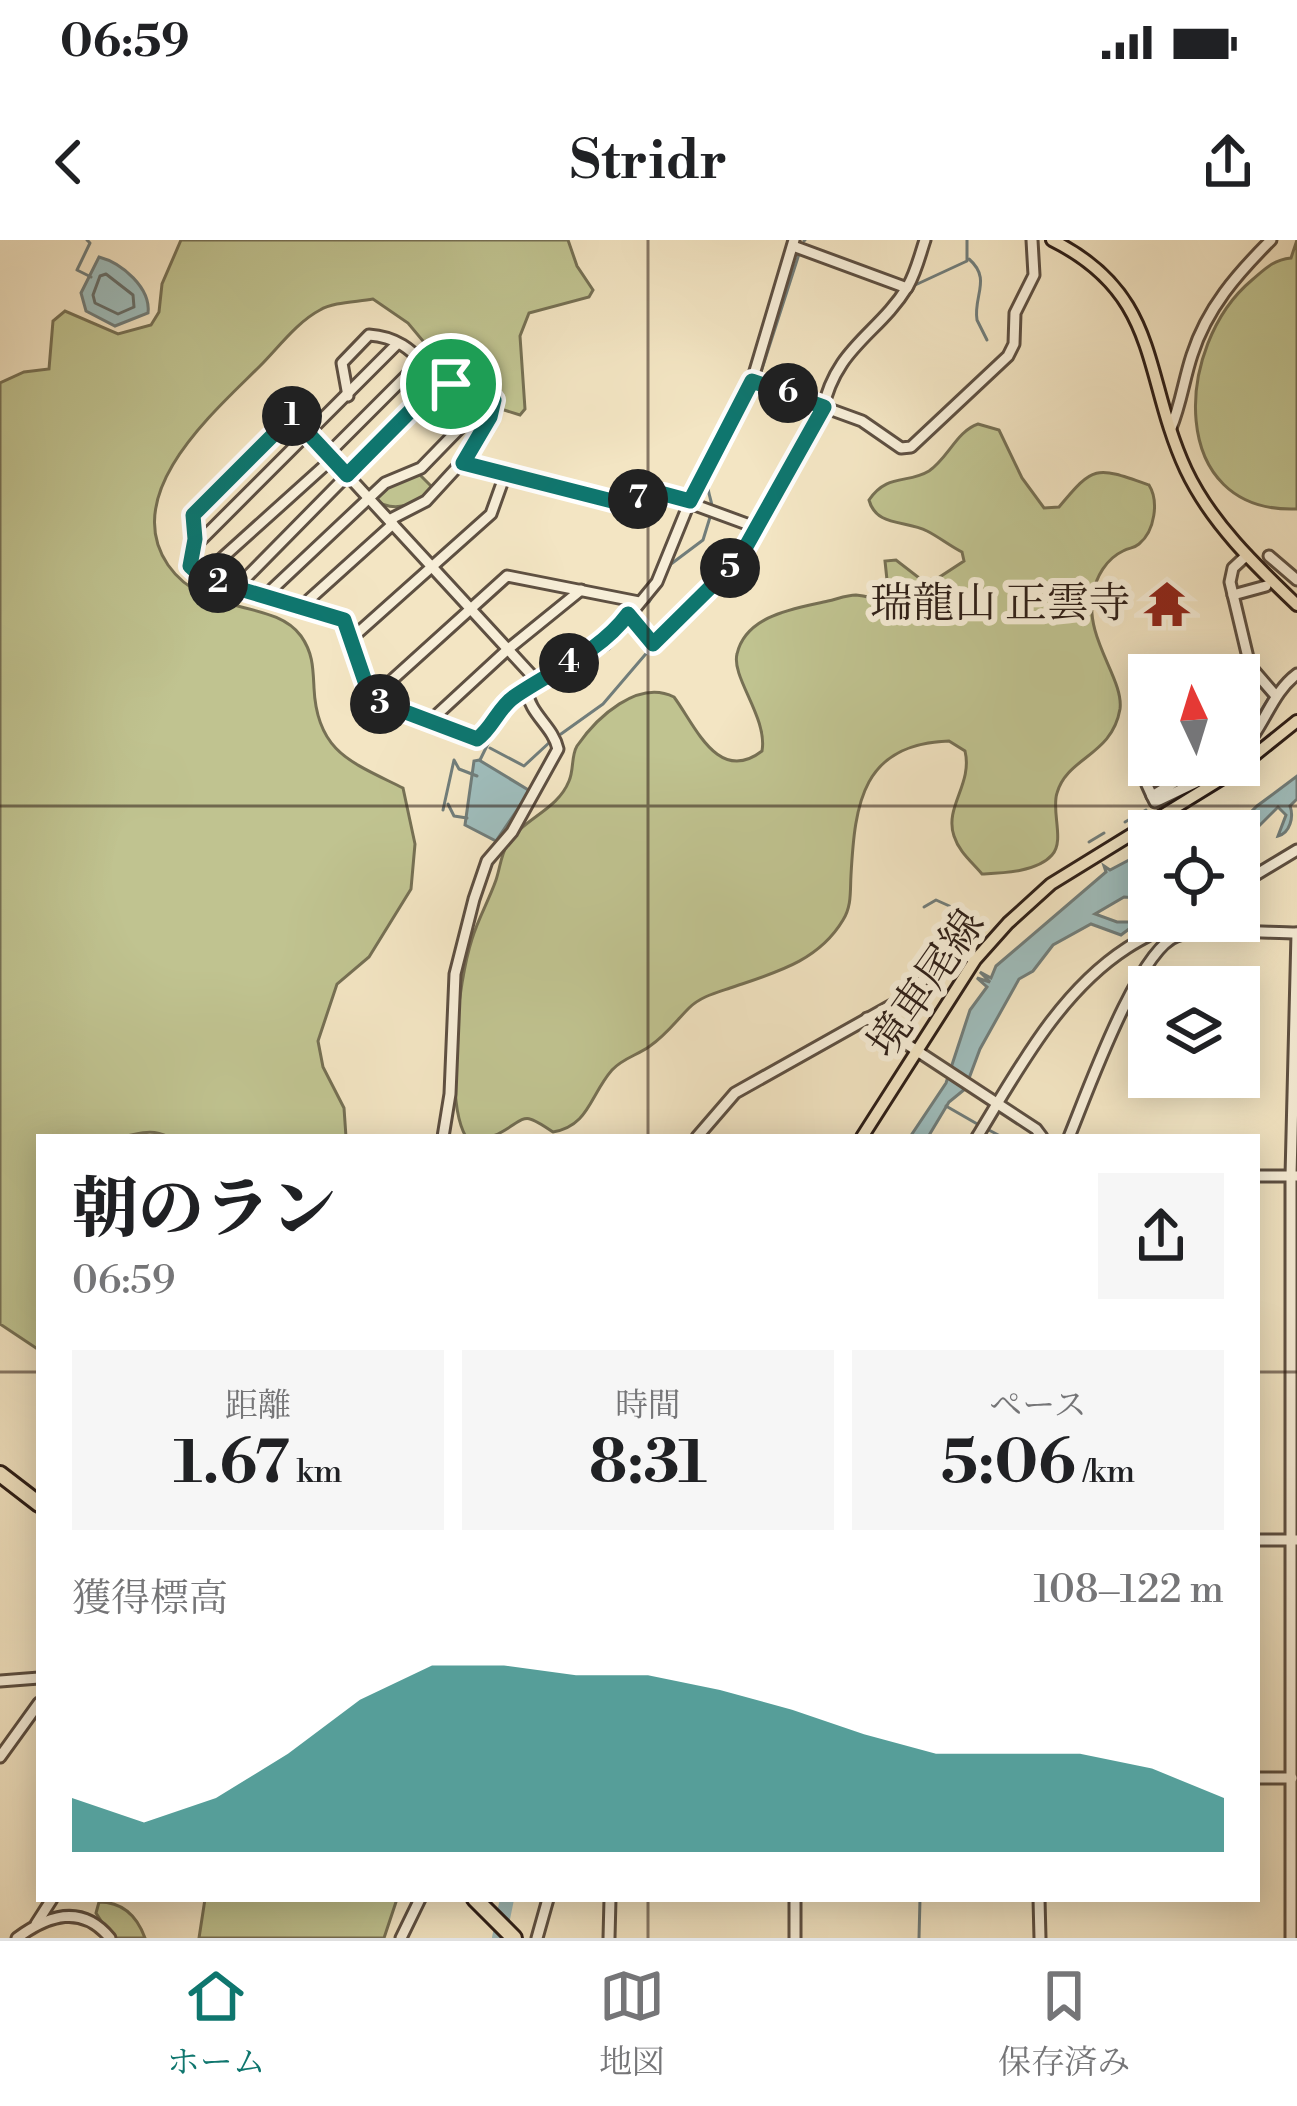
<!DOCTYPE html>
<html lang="ja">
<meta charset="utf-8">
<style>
:root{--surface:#fff;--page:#f6f6f6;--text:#202124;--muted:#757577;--line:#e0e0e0;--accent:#0f766e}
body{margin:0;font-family:"Libre Bodoni","Noto Serif JP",serif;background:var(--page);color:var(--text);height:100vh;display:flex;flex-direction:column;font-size:45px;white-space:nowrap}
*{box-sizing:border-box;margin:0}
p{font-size:39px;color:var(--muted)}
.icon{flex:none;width:66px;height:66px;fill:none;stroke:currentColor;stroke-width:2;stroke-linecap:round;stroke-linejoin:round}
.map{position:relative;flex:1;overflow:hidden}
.details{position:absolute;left:36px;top:894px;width:1224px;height:768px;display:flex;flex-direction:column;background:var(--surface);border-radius:0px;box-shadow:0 6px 30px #0003}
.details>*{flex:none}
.needle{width:78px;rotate:356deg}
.buttons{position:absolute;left:1128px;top:414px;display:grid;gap:24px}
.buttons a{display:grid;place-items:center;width:132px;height:132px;border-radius:0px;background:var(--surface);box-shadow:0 6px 30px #0003;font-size:60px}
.pin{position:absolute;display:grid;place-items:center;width:102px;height:102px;color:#fff;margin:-51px;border:6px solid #fff;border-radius:50%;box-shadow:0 3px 12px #0007}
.km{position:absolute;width:60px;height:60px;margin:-30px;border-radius:50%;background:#222;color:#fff;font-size:33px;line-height:60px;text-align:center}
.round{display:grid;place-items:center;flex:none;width:126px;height:126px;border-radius:0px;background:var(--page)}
.head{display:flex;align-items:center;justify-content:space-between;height:204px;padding:0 36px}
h1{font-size:66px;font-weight:800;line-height:90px}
.stats{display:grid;grid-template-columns:repeat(3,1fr);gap:18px;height:204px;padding:12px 36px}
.stats div{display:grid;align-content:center;border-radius:0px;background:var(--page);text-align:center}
.stats b{font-size:60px;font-weight:800}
.stats small{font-size:33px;font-weight:400}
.stats p{font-size:33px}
.chart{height:336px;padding:24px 36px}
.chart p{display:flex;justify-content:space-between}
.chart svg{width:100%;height:216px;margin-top:12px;fill:var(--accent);opacity:.7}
.status{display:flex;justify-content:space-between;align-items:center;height:84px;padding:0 60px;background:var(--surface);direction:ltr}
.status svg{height:33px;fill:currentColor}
header{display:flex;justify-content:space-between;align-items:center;height:156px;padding:0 36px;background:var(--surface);font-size:54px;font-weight:800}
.tabs{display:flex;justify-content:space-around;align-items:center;height:168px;border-top:3px solid var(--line);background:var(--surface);font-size:33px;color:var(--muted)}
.tabs a{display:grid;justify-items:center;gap:6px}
.tabs .on{color:var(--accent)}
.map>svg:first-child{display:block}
.green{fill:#c0c390;stroke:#767054;stroke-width:3}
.water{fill:#9fbdbc;stroke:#717d7a;stroke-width:3}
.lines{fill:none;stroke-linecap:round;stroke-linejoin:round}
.shore{stroke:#666e6a;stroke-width:3}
.stream{stroke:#717d7a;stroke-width:3}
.river{stroke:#9fbdbc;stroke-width:14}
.minor-casing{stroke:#5e5042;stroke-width:15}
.major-casing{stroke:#2d1e17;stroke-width:16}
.highway-casing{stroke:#2d1e17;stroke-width:20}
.minor{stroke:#f7eed8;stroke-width:9}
.major{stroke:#f3e5c3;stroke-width:10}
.highway{stroke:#f3e5c3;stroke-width:14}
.route-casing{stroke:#fff;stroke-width:24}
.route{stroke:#0f766e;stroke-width:15}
.grid{fill:none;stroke:#2d1e17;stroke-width:3;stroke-opacity:0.55}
.labels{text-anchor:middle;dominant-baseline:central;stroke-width:12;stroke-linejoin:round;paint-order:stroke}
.poi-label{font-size:42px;fill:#2d1e17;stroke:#f7eed8;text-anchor:end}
.street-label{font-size:42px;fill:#2d1e17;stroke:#f7eed8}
</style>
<div class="status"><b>06:59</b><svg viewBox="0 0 49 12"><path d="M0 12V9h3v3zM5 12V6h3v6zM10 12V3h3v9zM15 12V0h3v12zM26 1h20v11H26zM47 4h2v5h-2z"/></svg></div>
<header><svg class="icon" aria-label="back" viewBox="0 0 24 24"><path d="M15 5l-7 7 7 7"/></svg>Stridr<svg class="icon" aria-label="share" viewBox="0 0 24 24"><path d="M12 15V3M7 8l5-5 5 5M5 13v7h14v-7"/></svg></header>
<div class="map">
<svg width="1297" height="1698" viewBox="0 0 1297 1698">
<rect width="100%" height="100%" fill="#f3e5c3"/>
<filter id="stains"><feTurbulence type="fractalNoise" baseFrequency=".00167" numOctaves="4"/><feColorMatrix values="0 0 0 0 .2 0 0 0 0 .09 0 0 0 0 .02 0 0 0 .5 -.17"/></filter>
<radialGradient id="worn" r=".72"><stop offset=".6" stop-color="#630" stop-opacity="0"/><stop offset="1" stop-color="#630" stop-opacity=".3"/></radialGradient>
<g class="green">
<path d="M181 0H568L577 26 593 50 589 57 529 73 520 96 525 169 520 175 501 169 496 154 453 137 408 83 373 59C357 62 333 62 320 70 297 82 278 108 260 126 215 171 119 253 168 325 205 378 273 358 301 396 313 413 313 428 314 448 317 512 351 522 403 548L415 604 411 649 369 717 337 744 318 801 323 827 344 868 346 897H169C149 888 141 894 121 897 95 901 65 897 39 897V1110L0 1084V143L24 132 49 129 53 81 65 71 118 94 151 85 159 72 162 44Z"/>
<path d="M1297 0V269C1166 274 1174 105 1252 40 1266 28 1273 20 1291 18Z"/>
<path d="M978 184 999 190 1022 238 1044 268 1059 267C1094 225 1095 226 1149 245 1159 261 1155 291 1139 304 1133 309 1130 307 1123 311 1106 319 1096 337 1093 354 1084 398 1124 439 1120 469 1112 516 1067 517 1057 553 1051 571 1065 601 1052 615 1037 632 1003 633 982 634 972 622 959 612 954 596 944 567 973 544 965 511L949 501C862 504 855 563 851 635 850 650 852 666 843 680 818 722 774 733 730 748 715 753 700 757 689 768 676 781 666 795 650 806 638 815 623 818 612 830 590 855 589 886 553 892 521 870 528 878 498 894 489 899 476 897 466 897 444 859 458 742 472 699 478 679 489 660 496 640 500 628 501 615 507 605 523 578 557 571 569 541 574 530 571 516 577 506 597 477 638 439 674 457 695 485 718 545 762 511 768 478 731 437 737 414 746 374 798 368 828 361 837 359 847 355 856 355 875 357 892 364 906 377L922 376 926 369 887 340 885 321 896 320 923 341 938 338 964 321 962 312C950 306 939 297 927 291 906 280 876 287 869 260 887 233 908 244 929 231 948 218 957 191 978 184Z"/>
<path d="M417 232 433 248C417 265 394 274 373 259L383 249Z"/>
<path d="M205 1659H397L384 1698H199Z"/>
<path d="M99 1662C123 1662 137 1676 145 1698H112L96 1673Z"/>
</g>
<g class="water">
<path d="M99 17C122 23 151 48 148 73L115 86 86 71 81 53Z"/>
<path d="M479 520 530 551 496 601 465 585 474 521Z"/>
<path d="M1297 536V559L1290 566C1294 577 1290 593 1278 596L1286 575 1278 567 1239 606V591H1232L1257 566Z"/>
<path d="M1129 620 1133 629 1149 628V640L1141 642 1143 652 1137 658 1124 657 1095 674 1117 682H1130L1137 664 1149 660V674L1121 695 1091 684 1053 705 1033 731 1019 739 980 809 965 849 949 862 928 897H910L946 843 970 770 987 747 977 738 990 742 980 732 991 738 996 726 1106 632 1104 626 1110 630Z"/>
</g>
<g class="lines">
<path class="shore" d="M106 34 133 55 134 67 118 74 95 63 93 55 100 36Z"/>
<g class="stream">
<path d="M87 0 90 3 77 30 91 37"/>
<path d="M804 1 805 0"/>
<path d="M969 19C992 39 973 56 977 80 978 82 986 98 987 100"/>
<path d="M913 46 967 21V0"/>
<path d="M760 135 799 14"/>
<path d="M712 266C711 259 708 253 708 246 707 223 747 174 757 148"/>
<path d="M649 362 671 324 703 300 711 274"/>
<path d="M636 376 643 368"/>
<path d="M1276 448 1297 429"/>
<path d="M533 453 609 409 629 385"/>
<path d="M561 494 603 464 650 409"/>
<path d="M1239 505 1270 456"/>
<path d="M490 508 524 526 551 501"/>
<path d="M480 520 501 477 523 459"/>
<path d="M448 564 454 576 467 578"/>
<path d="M443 570 454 520 459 529 477 536"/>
<path d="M1125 582 1146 570"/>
<path d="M1089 602 1104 593"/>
<path d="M924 667 936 660 974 677 985 687"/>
<path d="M931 704 955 697 961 706 983 689"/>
<path d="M946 866 979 885"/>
<path d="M987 889 1002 897"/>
<path d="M919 1698 920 1659"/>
</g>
<path class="river" d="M499 1698 507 1659"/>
<defs>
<g id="minor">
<path d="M793 6 907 48"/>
<path d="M752 141 862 181 901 208 911 207 1008 116 1014 104 1015 73 1034 35 1032 0"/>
<path d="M348 156 342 123 369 95C417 98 424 136 458 148 471 153 482 151 494 160L490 177 464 222"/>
<path d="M1171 188C1181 164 1184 139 1192 115 1207 68 1237 34 1271 0"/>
<path d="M328 214 423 119"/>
<path d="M389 280 426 261 460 224 468 221 547 247 616 262 665 254 755 287"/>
<path d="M193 308 397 104"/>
<path d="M1247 315 1233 328 1230 342 1250 426"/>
<path d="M1269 316 1297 340"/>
<path d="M201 337 332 219"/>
<path d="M236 348 442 139"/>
<path d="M1233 355 1266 346"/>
<path d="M265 356 385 243 421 228 490 157"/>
<path d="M302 366 393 284"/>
<path d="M629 374 653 404 739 319 822 172C836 106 878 95 908 46 916 32 920 15 925 0"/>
<path d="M352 398 491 274 506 232"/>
<path d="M1198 435 1201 426H1250L1276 456"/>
<path d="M537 441 293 176 193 275 195 299 190 325 195 333 344 380 371 459 481 499 497 472 514 457 611 398 657 342 690 261 752 141 794 0"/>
<path d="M371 459 507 336 639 362"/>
<path d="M429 482 507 410 581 350"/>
<path d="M1239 512C1264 490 1270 454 1297 434"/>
<path d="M1203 525 1152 556 1155 562 1199 541 1221 525"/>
<path d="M1152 556 1147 545 1162 525"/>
<path d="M1239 645 1297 610"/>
<path d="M867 778 1036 889 1042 897"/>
<path d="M443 897 450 854 455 734 474 659 487 621 512 592 558 509C553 486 529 474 527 450"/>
<path d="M697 897 735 853 906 757 920 745 938 716 957 711 975 720"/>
<path d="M977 897C1018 830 1059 752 1127 708 1142 698 1160 690 1176 681"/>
<path d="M1069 897C1086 856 1138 709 1177 696 1200 687 1268 693 1297 693"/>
<path d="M1257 936H1297"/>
<path d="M1257 1300H1297"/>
<path d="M0 1441 39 1438"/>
<path d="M0 1517 39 1463"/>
<path d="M1257 1538H1292"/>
<path d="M1039 1659 1040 1698"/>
<path d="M36 1684 52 1659"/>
<path d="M17 1698C48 1675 82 1664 110 1698"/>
<path d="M401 1698 420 1659"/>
<path d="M537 1698 548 1659"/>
<path d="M609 1698 610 1659"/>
<path d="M795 1698V1659"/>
<path d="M1291 1698V936L1297 693"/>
</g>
<g id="major">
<path d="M1052 0C1162 55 1142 135 1186 230 1211 283 1255 325 1297 365"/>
<path d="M862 897 975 720 1008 683 1051 644 1236 530 1297 481"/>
</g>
<g id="highway">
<path d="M0 1234 39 1264"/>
<path d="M475 1659 514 1698"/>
</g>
</defs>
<use href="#minor" class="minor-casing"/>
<use href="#major" class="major-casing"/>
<use href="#highway" class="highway-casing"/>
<use href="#minor" class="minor"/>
<use href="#major" class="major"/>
<use href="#highway" class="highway"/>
</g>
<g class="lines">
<defs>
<path id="route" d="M442 139 494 160 490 177 463 223 616 262 664 254 690 261 752 141 824 167 739 319 653 404 628 374C599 413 553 430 514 457 498 468 492 489 477 499L371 459 344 380 203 338 190 326 195 299 193 275 292 176 347 235Z"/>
</defs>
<use href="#route" class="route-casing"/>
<use href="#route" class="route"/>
</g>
<path class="grid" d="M648 0V897M0 566H1297M0 1132H39M1257 1132H1297M648 1659V1698"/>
<defs>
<symbol id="temple-bare" viewBox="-9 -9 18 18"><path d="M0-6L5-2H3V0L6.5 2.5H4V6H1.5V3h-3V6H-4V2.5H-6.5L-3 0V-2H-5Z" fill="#8f2418" stroke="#f7eed8" stroke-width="2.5" paint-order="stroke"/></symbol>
</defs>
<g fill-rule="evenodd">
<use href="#temple-bare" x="1134" y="331" width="66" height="66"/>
</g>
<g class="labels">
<g class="poi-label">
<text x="1131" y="364">瑞龍山 正雲寺</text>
</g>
<g class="street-label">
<text transform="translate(927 744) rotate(-55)">境車尾線</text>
</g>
</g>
<rect width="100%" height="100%" filter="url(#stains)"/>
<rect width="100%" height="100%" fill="url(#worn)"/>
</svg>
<div class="buttons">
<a><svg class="needle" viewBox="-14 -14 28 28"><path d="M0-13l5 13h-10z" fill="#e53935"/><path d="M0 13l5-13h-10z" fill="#757577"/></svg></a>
<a><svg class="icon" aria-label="locate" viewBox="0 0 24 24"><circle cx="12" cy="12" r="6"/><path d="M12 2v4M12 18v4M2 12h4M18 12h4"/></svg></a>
<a><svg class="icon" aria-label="layers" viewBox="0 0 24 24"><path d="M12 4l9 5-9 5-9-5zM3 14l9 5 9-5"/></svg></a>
</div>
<div class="pin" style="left:451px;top:144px;background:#1e9e55"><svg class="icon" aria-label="arrive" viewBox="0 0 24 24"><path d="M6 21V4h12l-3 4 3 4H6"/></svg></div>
<b class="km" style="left:292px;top:176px">1</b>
<b class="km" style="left:218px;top:343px">2</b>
<b class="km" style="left:380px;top:464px">3</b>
<b class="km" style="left:569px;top:423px">4</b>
<b class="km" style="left:730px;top:328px">5</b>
<b class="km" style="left:788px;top:153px">6</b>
<b class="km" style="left:638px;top:259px">7</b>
<section class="details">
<div class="head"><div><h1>朝のラン</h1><p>06:59</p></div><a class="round"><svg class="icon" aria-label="share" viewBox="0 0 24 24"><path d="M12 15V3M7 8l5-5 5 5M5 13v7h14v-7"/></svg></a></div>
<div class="stats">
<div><p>距離</p><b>1.67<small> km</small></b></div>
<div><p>時間</p><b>8:31</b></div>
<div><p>ペース</p><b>5:06<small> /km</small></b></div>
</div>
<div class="chart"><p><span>獲得標高</span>108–122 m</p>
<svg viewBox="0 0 160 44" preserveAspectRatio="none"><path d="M0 44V33L10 38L20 33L30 24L40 13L50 6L60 6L70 8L80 8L90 11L100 15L110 20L120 24L130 24L140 24L150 27L160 33V44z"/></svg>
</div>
</section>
</div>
<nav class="tabs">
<a class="on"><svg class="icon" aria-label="home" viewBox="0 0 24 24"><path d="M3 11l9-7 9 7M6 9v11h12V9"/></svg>ホーム</a>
<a><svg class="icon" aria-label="map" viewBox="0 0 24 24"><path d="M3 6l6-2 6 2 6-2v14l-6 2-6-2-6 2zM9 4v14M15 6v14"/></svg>地図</a>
<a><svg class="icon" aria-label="saved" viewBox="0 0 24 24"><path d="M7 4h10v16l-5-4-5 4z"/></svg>保存済み</a>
</nav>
